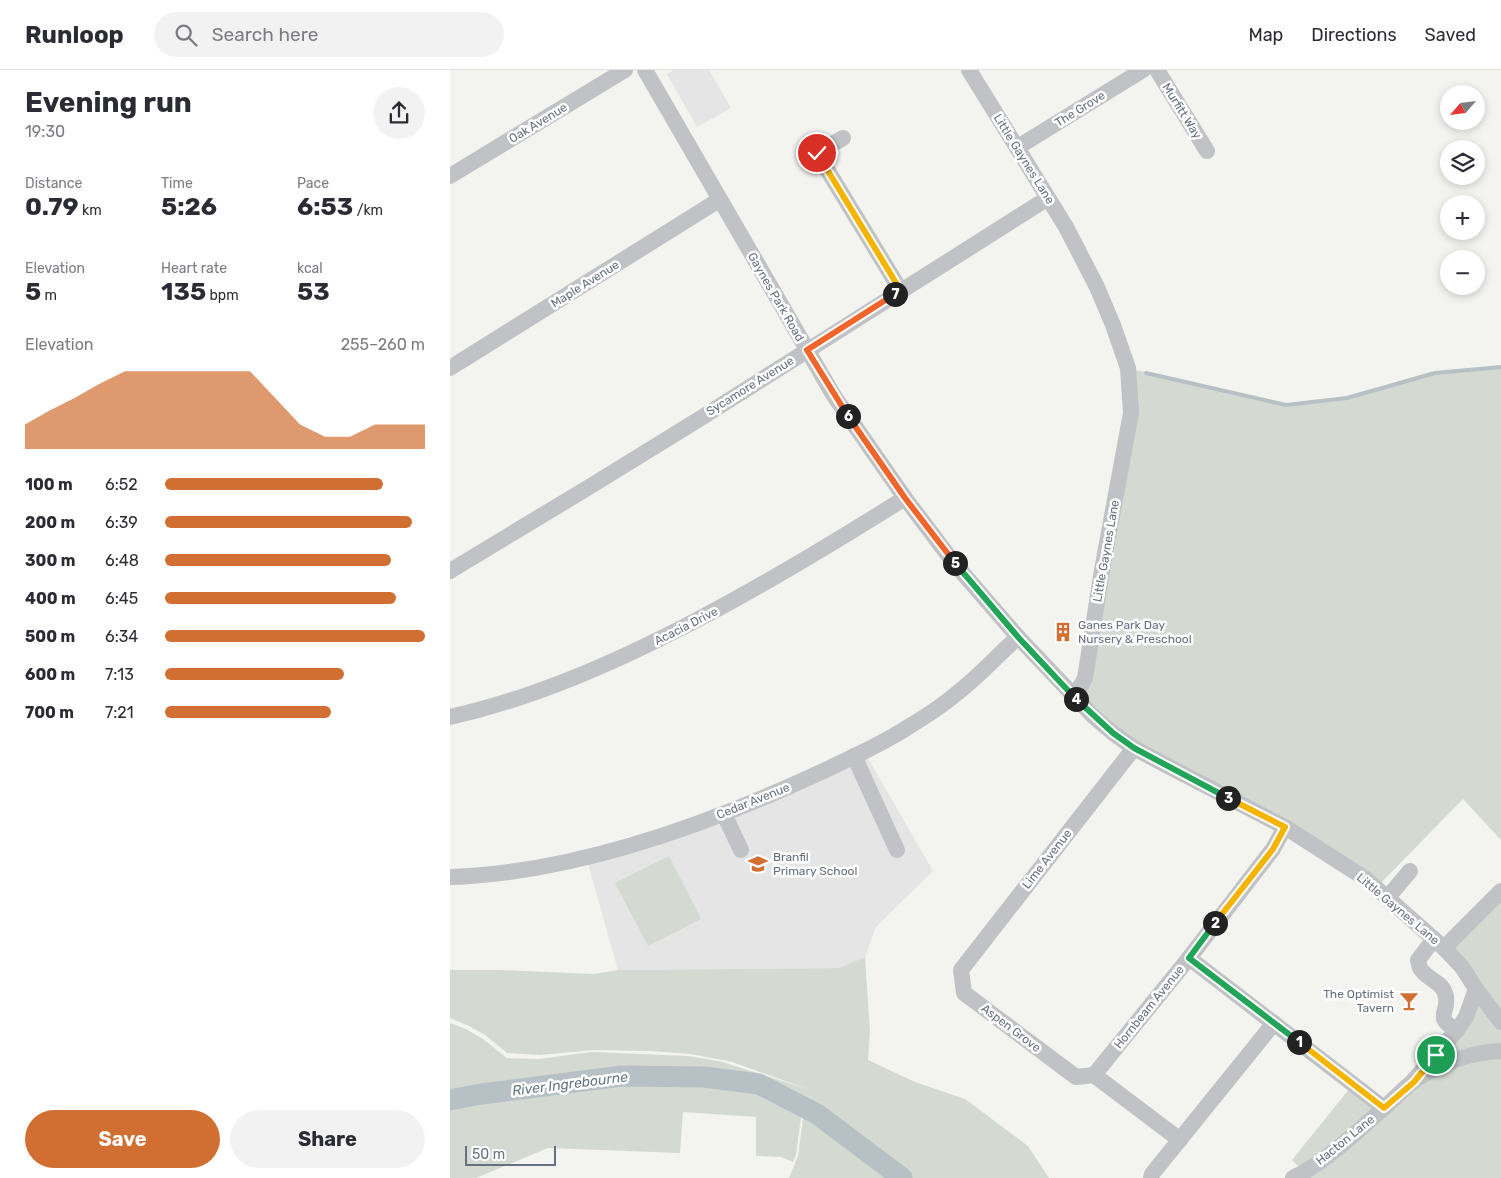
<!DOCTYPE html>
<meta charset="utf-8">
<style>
:root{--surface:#fff;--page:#f2f2f3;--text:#2b2b33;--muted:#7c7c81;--line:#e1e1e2;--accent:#d16f33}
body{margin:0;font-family:Rubik,sans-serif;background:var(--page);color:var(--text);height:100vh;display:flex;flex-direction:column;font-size:19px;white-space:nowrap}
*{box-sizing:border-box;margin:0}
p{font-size:16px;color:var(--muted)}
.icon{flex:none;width:28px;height:28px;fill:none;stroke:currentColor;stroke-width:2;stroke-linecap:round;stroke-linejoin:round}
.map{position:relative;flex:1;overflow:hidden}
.details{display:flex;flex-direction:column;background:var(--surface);width:450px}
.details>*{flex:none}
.needle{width:32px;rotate:242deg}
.controls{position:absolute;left:990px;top:15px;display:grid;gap:10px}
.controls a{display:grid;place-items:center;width:45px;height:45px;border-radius:50%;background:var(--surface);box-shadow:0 2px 8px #0003;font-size:25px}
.scale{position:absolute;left:15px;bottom:12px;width:91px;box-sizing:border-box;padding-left:5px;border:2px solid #66707e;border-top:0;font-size:14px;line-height:18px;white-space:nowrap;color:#66707e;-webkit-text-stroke:4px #fff;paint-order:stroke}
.pin{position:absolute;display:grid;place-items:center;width:42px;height:42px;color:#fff;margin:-21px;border:2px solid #fff;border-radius:50%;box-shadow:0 1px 5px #0007}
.km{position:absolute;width:25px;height:25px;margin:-12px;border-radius:50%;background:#222;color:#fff;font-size:14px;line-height:25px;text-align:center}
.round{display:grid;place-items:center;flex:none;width:52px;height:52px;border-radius:26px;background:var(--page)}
.overview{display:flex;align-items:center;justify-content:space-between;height:85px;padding:0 25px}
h1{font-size:28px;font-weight:700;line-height:38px}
.metrics{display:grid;grid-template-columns:repeat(3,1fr);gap:8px;height:85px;padding:5px 25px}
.metrics div{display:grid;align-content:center}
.metrics b{font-size:25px;font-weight:700}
.metrics small{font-size:14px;font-weight:400}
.metrics p{font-size:14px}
.chart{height:140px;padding:10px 25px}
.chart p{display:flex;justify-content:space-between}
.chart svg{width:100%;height:90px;margin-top:5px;fill:var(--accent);opacity:.7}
.cta{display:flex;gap:10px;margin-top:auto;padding:10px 25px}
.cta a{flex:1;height:58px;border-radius:30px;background:var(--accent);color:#fff;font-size:20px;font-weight:700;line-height:58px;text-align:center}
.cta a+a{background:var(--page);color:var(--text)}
ul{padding:0 25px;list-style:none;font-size:16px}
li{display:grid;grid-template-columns:80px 60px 1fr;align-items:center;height:38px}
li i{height:12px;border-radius:6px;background:var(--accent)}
header{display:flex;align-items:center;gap:30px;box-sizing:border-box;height:70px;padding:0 25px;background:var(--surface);border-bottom:1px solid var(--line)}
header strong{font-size:24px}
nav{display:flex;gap:28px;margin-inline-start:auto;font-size:18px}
.search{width:350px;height:45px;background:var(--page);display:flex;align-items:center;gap:12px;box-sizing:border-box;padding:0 18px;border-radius:28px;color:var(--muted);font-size:19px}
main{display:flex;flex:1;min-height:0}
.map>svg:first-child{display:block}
.built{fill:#e4e5e4}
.green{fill:#d4dad2}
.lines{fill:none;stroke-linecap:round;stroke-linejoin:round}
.stream{stroke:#b7c0c5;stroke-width:4}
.river{stroke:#b7c0c5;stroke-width:21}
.minor{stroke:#c0c2c5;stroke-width:16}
.split-1-casing{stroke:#fff;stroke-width:10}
.split-2-casing{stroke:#fff;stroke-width:10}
.split-3-casing{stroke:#fff;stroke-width:10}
.split-4-casing{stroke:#fff;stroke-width:10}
.split-5-casing{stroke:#fff;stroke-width:10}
.split-6-casing{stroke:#fff;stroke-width:10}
.split-7-casing{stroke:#fff;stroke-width:10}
.split-8-casing{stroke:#fff;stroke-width:10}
.split-1{stroke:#f5b400;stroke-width:6}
.split-2{stroke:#22a559;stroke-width:6}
.split-3{stroke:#f5b400;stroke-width:6}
.split-4{stroke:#22a559;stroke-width:6}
.split-5{stroke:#22a559;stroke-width:6}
.split-6{stroke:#f0652b;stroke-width:6}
.split-7{stroke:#f0652b;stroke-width:6}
.split-8{stroke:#f5b400;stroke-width:6}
.labels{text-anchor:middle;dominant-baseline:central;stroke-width:5;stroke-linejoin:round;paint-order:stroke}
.street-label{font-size:12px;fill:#66707e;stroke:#fff}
.poi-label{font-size:12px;fill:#66707e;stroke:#fff;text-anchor:start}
.water-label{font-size:14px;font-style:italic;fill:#667783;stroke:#fff}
</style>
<header>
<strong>Runloop</strong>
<div class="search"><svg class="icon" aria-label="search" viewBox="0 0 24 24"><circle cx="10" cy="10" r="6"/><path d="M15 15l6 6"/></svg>Search here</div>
<nav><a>Map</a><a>Directions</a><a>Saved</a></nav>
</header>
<main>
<section class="details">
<div class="overview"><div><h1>Evening run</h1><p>19:30</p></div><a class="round"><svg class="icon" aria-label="share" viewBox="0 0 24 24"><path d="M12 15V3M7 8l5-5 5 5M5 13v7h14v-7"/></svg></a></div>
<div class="metrics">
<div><p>Distance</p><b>0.79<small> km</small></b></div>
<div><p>Time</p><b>5:26</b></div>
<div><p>Pace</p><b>6:53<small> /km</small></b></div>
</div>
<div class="metrics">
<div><p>Elevation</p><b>5<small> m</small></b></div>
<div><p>Heart rate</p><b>135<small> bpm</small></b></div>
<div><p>kcal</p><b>53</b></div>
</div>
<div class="chart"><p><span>Elevation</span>255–260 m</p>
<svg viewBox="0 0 160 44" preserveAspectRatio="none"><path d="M0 44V32L10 25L20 19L30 12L40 6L50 6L60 6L70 6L80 6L90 6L100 19L110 32L120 38L130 38L140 32L150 32L160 32V44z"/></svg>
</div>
<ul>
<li><b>100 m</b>6:52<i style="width:84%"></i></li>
<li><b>200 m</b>6:39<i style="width:95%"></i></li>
<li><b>300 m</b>6:48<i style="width:87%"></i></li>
<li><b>400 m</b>6:45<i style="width:89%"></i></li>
<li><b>500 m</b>6:34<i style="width:100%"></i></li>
<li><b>600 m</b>7:13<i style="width:69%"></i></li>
<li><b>700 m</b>7:21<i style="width:64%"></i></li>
</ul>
<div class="cta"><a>Save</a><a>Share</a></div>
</section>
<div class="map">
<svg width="1051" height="1108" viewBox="0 0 1051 1108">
<rect width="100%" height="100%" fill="#f3f4f0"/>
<g class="built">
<path d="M224 0H259L281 38 247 57 217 4Z"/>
<path d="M414 681 483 801 426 857 415 887 389 898 168 900 136 787 190 773Z"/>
</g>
<g class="green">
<path d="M1044 297H1051V770L1013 729 926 818 712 693 624 628 681 343 678 298 836 335 897 328 985 303Z"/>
<path d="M219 786 251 849 198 876 165 813Z"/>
<path d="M1051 821V1108H843L854 1102 842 1090 900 1018 935 1038 964 1011 1026 919 994 878Z"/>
<path d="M415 887 420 961 418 990 465 1012 515 1029 578 1076 599 1108H339L348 1086 355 1033 363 1025 353 1032 346 1085 343 1092 331 1087 306 1086V1047L233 1042 230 1083 98 1078 26 1108H0V953L16 959 33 969 57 988 89 989 142 982 239 986 273 992 360 1020 282 992 241 984 200 981 143 980 90 985 57 983 35 965 19 956 0 948V900H51L143 904 168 900 389 898Z"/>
</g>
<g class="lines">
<path class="stream" d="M696 303 836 335 897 328 985 303 1051 297"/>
<path class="river" d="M0 1030 31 1024 172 1006 254 1007 309 1014 367 1044 452 1108"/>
<g class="minor">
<path d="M195 0 384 326 455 428 504 493 568 567 644 647 663 663 684 678 712 693 835 757 916 809 994 878 1012 897 1026 919 1016 947 1007 960 963 1011"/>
<path d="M519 0 616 157 647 217 663 255 678 298 681 343 652 500 635 608 624 628"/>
<path d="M707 0 757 81"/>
<path d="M393 68 367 83 451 221"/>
<path d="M568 77 693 0"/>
<path d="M0 106 175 0"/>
<path d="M0 298 269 130"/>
<path d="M0 501 144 414 251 348 598 128"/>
<path d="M0 647C85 628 166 592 243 552 316 514 385 472 455 428"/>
<path d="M684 678 511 900 514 923 626 1007 644 1005 739 888 823 779 835 757"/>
<path d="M404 686 447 780"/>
<path d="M274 744 291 780"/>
<path d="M0 807C125 803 257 755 369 703 401 688 434 673 463 654 478 645 493 635 506 624 528 607 547 586 568 567"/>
<path d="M938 827 960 801"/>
<path d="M984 869 968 890C969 893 969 896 970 898 976 909 991 911 995 923 1002 941 981 947 1007 960"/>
<path d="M994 878 1051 821"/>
<path d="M739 888 934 1038"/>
<path d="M1026 919 1051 952"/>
<path d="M644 1005 730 1070"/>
<path d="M701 1108 702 1104 824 953"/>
<path d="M843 1108C877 1091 905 1063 934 1038 944 1029 954 1018 965 1010 990 994 1021 982 1051 981"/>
</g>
</g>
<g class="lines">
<defs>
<path id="split-1" d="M849 972 934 1038 964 1012 986 985"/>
<path id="split-2" d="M765 853 739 888 849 972"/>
<path id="split-3" d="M765 853 823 779 835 757 778 728"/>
<path id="split-4" d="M626 629 663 663 684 678 778 728"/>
<path id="split-5" d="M505 493 568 567 626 629"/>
<path id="split-6" d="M398 346 455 428 505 493"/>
<path id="split-7" d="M398 346 357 280 445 224"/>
<path id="split-8" d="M367 83 451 221 445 224"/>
</defs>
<use href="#split-1" class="split-1-casing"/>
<use href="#split-2" class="split-2-casing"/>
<use href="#split-3" class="split-3-casing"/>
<use href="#split-4" class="split-4-casing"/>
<use href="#split-5" class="split-5-casing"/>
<use href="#split-6" class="split-6-casing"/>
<use href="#split-7" class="split-7-casing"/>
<use href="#split-8" class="split-8-casing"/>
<use href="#split-1" class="split-1"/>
<use href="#split-2" class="split-2"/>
<use href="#split-3" class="split-3"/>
<use href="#split-4" class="split-4"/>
<use href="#split-5" class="split-5"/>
<use href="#split-6" class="split-6"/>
<use href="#split-7" class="split-7"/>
<use href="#split-8" class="split-8"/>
</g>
<defs>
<symbol id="building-bare" viewBox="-9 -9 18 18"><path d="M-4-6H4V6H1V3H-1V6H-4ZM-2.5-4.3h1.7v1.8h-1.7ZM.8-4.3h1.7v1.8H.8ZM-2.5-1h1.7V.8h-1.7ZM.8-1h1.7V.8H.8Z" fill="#d16f33" stroke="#fff" stroke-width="2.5" paint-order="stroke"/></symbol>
<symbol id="school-bare" viewBox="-9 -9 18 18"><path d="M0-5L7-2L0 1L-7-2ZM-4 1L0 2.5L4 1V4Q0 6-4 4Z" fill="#d16f33" stroke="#fff" stroke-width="2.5" paint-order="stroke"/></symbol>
<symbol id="bar-bare" viewBox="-9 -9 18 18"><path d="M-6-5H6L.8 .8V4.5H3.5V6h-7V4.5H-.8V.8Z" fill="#d16f33" stroke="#fff" stroke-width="2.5" paint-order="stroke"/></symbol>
</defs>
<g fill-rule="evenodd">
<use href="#building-bare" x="599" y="548" width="28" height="28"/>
<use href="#school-bare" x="294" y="780" width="28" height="28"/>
<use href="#bar-bare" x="945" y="917" width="28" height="28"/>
</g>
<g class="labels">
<g class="street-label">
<text transform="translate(630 39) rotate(-32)">The Grove</text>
<text transform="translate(732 41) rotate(58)">Murfitt Way</text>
<text transform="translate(88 53) rotate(-31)">Oak Avenue</text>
<text transform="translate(574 89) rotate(58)">Little Gaynes Lane</text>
<text transform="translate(135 214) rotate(-32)">Maple Avenue</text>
<text transform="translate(326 227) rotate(60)">Gaynes Park Road</text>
<text transform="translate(300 316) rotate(-32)">Sycamore Avenue</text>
<text transform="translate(656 481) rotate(-80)">Little Gaynes Lane</text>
<text transform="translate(236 556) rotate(-27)">Acacia Drive</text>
<text transform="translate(303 731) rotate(-22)">Cedar Avenue</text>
<text transform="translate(597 789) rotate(-52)">Lime Avenue</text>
<text transform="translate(948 839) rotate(40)">Little Gaynes Lane</text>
<text transform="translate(699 937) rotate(-51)">Hornbeam Avenue</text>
<text transform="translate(561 958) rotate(37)">Aspen Grove</text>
<text transform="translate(895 1070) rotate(-39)">Hacton Lane</text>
</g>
<g class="poi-label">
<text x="628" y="555">Ganes Park Day<tspan x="628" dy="14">Nursery &amp; Preschool</tspan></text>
<text x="323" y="787">Branfil<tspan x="323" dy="14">Primary School</tspan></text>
<text x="944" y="924" text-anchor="end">The Optimist<tspan x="944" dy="14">Tavern</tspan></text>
</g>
<g class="water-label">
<text transform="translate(120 1014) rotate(-7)">River Ingrebourne</text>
</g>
</g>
</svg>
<div class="controls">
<a><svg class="needle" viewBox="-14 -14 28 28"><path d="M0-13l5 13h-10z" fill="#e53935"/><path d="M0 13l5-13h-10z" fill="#7c7c81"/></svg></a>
<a><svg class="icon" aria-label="layers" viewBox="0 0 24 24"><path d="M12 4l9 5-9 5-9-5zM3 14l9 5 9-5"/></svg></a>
<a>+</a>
<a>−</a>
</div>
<div class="scale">50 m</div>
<div class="pin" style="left:986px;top:985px;background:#1e9e55"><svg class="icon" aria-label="arrive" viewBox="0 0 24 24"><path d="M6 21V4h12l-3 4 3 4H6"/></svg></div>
<div class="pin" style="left:367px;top:83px;background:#d93025"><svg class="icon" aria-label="check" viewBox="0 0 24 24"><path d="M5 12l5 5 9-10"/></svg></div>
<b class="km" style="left:849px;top:972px">1</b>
<b class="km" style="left:765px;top:853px">2</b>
<b class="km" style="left:778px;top:728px">3</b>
<b class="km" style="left:626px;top:629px">4</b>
<b class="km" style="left:505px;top:493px">5</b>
<b class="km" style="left:398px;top:346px">6</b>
<b class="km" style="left:445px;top:224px">7</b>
</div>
</main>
